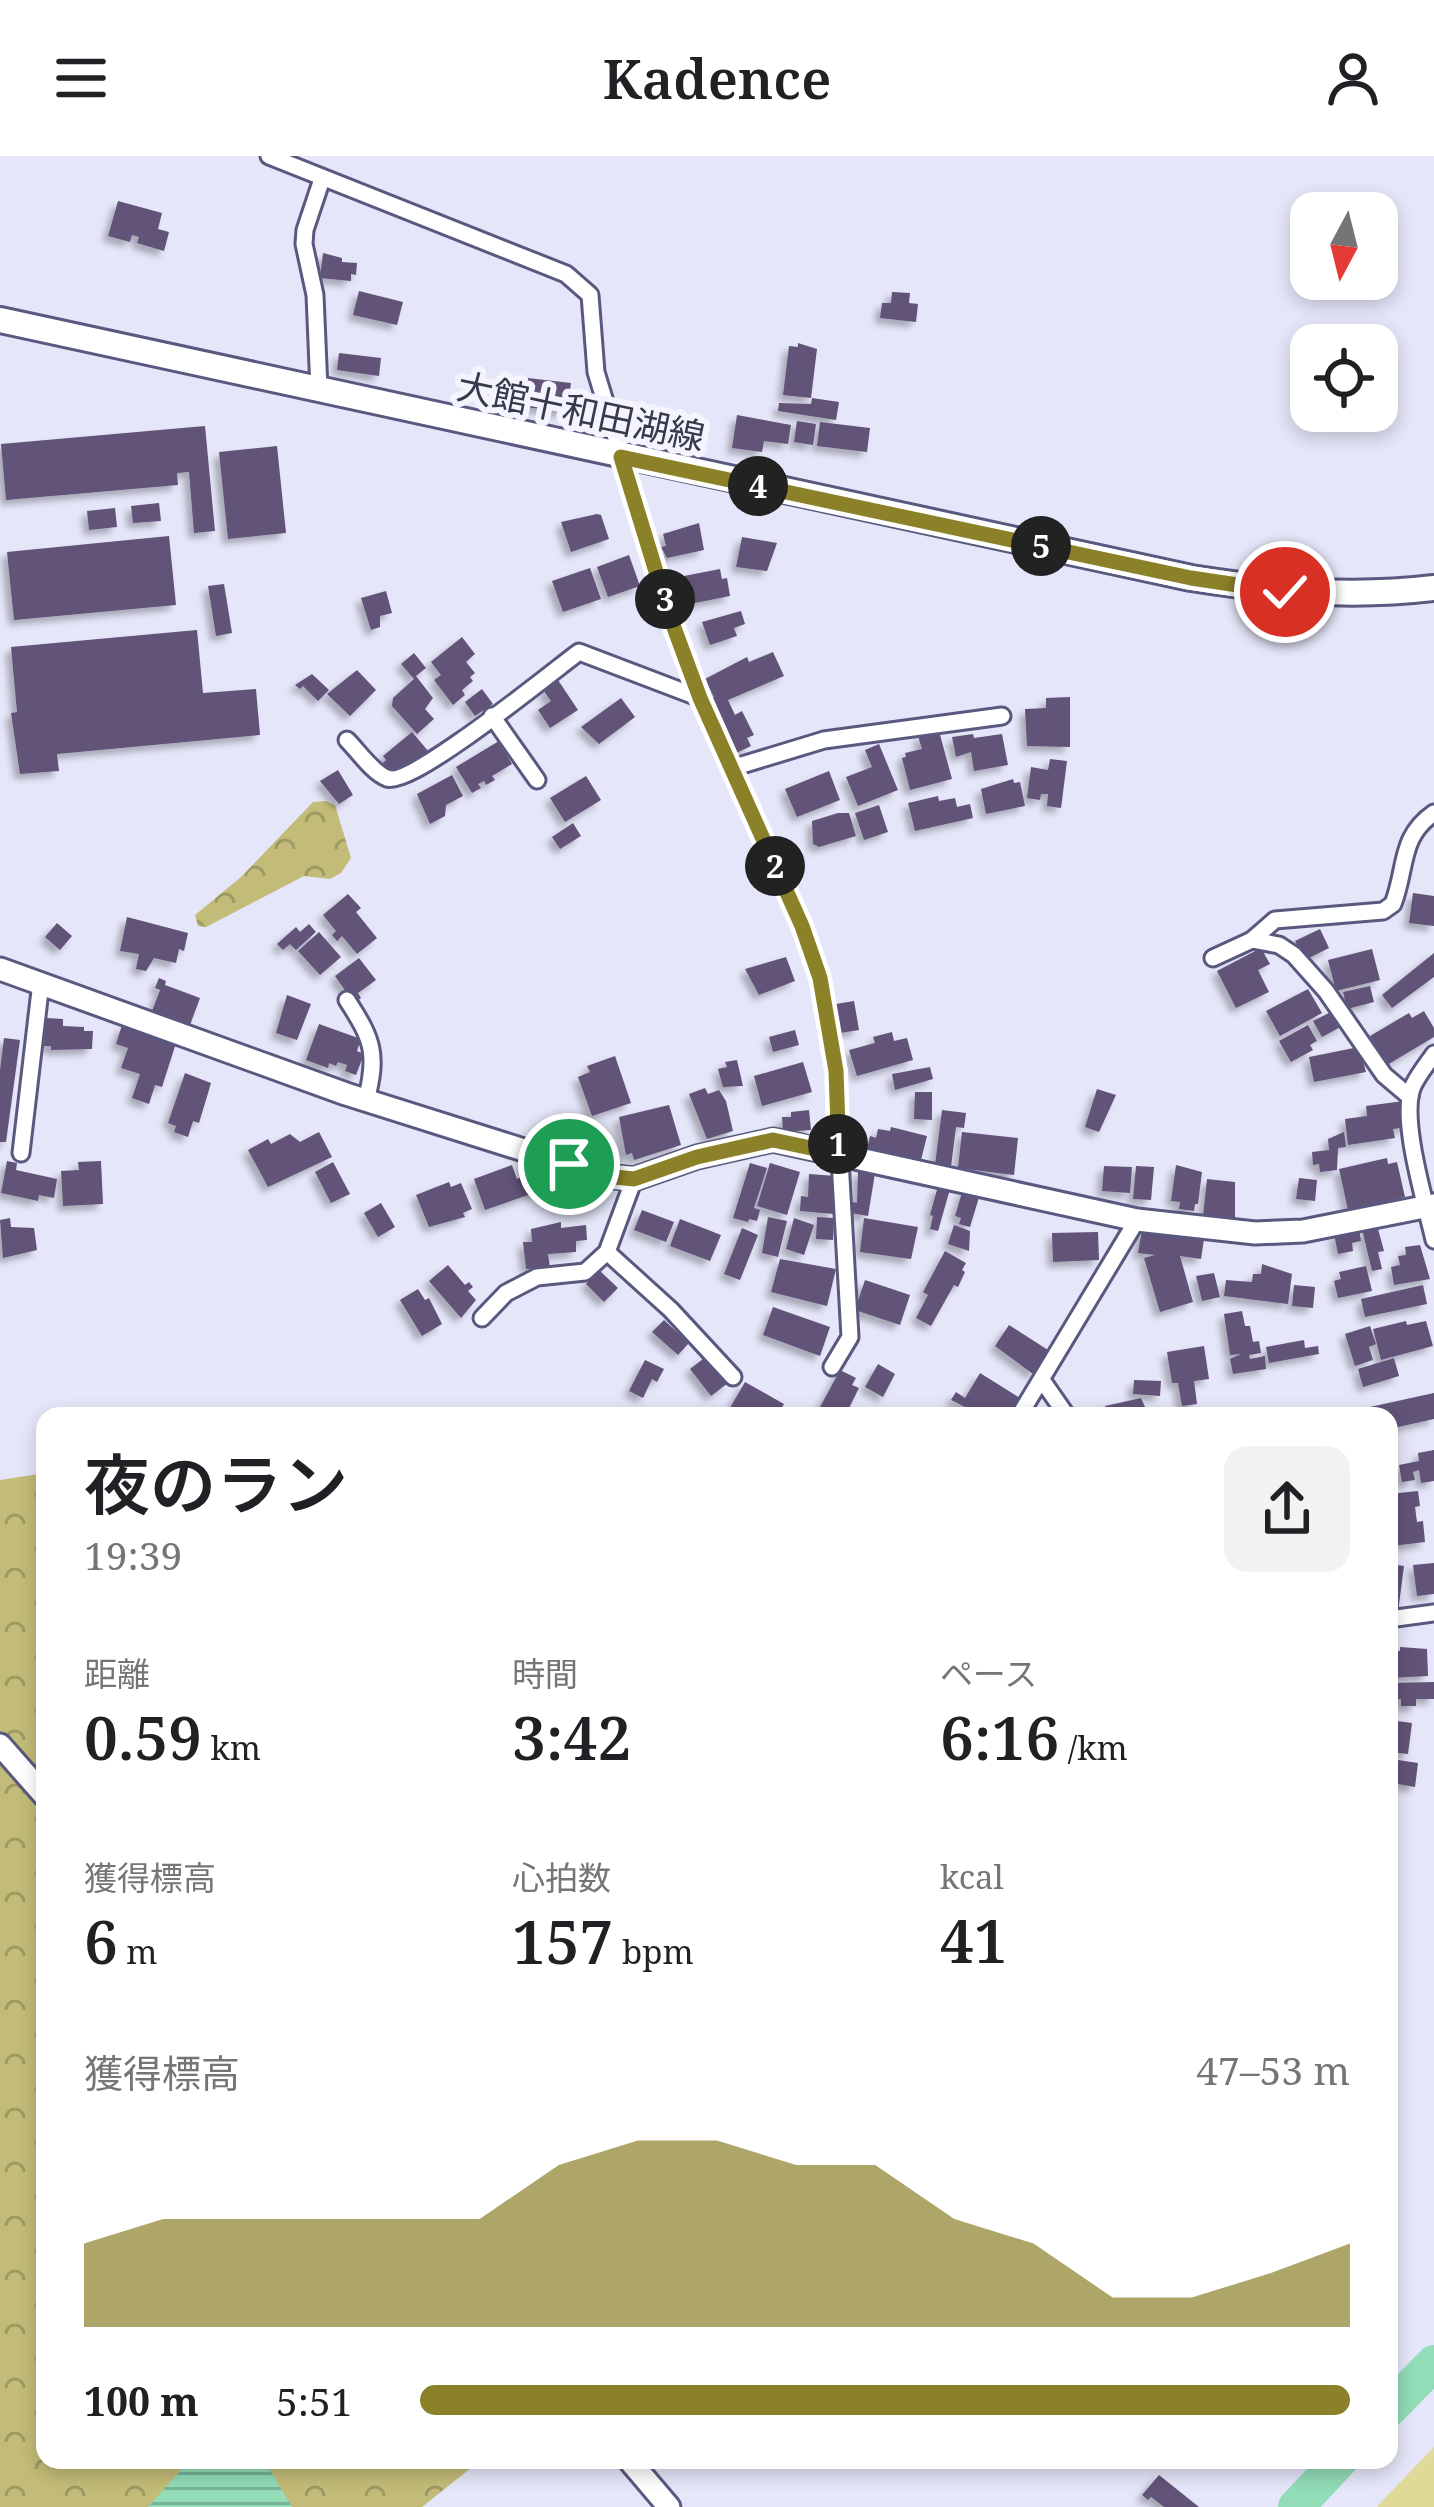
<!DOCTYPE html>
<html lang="ja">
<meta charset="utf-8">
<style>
:root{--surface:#fff;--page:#f2f2f2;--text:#202124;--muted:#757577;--accent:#8b8129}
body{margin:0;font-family:"Noto Serif","Noto Sans JP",serif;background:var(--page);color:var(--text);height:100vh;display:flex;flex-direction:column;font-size:45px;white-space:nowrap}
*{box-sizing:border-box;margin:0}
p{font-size:39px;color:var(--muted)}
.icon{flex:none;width:66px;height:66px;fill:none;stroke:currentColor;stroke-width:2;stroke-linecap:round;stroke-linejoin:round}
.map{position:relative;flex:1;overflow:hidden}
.panel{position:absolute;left:36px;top:1251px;width:1362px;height:1062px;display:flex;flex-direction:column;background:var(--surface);border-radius:24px;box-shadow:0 6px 18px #0003}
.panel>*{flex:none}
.needle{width:78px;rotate:187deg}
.buttons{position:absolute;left:1290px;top:36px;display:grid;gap:24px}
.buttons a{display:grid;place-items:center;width:108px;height:108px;border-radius:24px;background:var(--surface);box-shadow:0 6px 18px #0003;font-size:60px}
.pin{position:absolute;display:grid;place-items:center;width:102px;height:102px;color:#fff;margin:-51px;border:6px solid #fff;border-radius:50%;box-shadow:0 3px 12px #0007}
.km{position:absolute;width:60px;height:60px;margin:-30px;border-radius:50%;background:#222;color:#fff;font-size:33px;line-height:60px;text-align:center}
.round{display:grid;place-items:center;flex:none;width:126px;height:126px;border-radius:24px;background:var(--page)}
.summary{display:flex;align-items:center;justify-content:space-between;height:204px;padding:0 48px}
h1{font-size:66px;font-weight:600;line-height:90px}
.figures{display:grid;grid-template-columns:repeat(3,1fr);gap:18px;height:204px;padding:12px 48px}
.figures div{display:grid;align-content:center}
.figures b{font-size:60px;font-weight:600}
.figures small{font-size:33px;font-weight:400}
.figures p{font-size:33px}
.chart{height:336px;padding:24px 48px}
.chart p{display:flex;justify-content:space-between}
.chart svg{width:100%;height:216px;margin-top:12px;fill:var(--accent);opacity:.7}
ul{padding:0 48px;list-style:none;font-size:39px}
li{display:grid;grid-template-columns:192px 144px 1fr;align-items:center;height:90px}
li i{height:30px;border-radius:15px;background:var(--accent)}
header{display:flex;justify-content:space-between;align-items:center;height:156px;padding:0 48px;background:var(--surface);font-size:54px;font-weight:600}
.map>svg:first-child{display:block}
.green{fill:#e0da98}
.forest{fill:url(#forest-crowns)}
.water{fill:url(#water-rules)}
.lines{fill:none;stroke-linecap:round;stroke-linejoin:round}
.river{stroke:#92dcb8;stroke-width:36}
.building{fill:#625278;filter:url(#shadow)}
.minor-casing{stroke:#595980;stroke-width:21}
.tertiary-casing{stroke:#595980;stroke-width:27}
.primary-casing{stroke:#595980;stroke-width:30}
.minor{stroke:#fff;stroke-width:15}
.tertiary{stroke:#fff;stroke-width:21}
.primary{stroke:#fff;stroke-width:24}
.route-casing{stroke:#fff;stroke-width:24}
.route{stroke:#8b8129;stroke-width:15}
.labels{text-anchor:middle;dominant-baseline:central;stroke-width:12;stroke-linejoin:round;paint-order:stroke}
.street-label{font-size:36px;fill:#38394b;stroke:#f4f4fe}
</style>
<header><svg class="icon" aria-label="menu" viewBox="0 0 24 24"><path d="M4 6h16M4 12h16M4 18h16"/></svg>Kadence<svg class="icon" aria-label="person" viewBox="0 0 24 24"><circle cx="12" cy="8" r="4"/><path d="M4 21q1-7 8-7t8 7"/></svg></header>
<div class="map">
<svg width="1434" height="2351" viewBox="0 0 1434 2351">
<defs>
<pattern id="forest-crowns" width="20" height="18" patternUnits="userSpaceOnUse" patternTransform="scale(3)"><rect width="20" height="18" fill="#c3bc78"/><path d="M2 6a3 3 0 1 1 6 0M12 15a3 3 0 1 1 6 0" fill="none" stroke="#9f9a64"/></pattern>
<pattern id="water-rules" width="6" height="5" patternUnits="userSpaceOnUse" patternTransform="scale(3)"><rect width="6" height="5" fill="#92dcb8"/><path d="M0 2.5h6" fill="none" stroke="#78b398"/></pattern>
<filter id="shadow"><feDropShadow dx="-5.5" dy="5.5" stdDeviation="3" flood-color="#0004"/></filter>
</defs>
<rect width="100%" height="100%" fill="#e5e6f9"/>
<path class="green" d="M1434 2291V2351H1377L1382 2345Z"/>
<g class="forest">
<path d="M326 645 335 649 351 702 341 717 330 723 304 720 206 771 198 770 195 759 241 721 313 646Z"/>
<path d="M45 1317V2304H481L422 2351H0V1324Z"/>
</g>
<path class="water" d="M190 2304H264L292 2351H148Z"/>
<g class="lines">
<g class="river">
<path d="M1389 2253 1434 2207"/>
<path d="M1296 2351 1340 2304"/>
</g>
</g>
<g class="building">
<path d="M118 45 162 57 158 73 169 76 164 95 137 87 139 81 132 79 130 86 108 80Z"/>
<path d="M323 97 342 102V106L357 107 356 119 351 118V125L320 122Z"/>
<path d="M359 135 403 146 397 169 353 159Z"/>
<path d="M892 136 910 137 909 147 918 148 916 166 880 162 882 147H891Z"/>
<path d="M798 187 817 193 811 242 783 239 789 190 798 191Z"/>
<path d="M339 197 381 202 379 220 337 214Z"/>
<path d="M528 222 571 227 567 256 525 251Z"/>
<path d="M812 242 839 246 836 264 778 255 779 247 811 248Z"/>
<path d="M737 259 791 269 788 288 764 285 762 296 732 292Z"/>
<path d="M797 265 816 268 813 289 794 286Z"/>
<path d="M820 266 870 272 867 296 817 290Z"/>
<path d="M205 270 215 375 194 377 189 316 177 317 178 329 6 344 1 288Z"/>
<path d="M277 290 286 377 228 383 219 296Z"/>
<path d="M159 347 161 365 133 367 131 350Z"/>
<path d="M115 352 117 371 89 374 87 355Z"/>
<path d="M597 358 601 359 609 383 571 396 561 366Z"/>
<path d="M699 367 704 394 667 402 661 391 666 390 663 378Z"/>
<path d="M169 380 176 449 14 464 7 396Z"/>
<path d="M742 381 777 387 767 415 736 411Z"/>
<path d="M629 399 640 430 608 441 597 411Z"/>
<path d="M590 412 601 443 563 456 552 425Z"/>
<path d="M720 413 722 423 727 422 730 440 690 448 684 420Z"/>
<path d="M224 428 232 477 216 480 208 430Z"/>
<path d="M386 435 392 457 380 460V471L371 474 361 442Z"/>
<path d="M741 455 745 468 734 472 737 480 710 489 702 466Z"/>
<path d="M197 474 203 537 256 533 260 579 57 598 59 615 20 618 11 557 17 556 11 491Z"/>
<path d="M462 481 475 498 466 506 475 517 470 521 473 525 462 534 465 539 453 549 434 524 441 519 431 506Z"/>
<path d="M773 496 784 520 728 544 735 559 742 555 754 579 747 582 751 590 734 598 704 545 714 541 705 523 747 501 749 506Z"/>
<path d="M414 497 426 512 416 520 433 542 425 553 434 563 417 578 392 550 393 542 414 523 401 508Z"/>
<path d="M357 514 376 534 350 560 327 538Z"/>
<path d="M312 518 329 534 318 545 303 530 300 533 295 529Z"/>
<path d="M558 524 578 554 550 572 538 554 551 545 543 534Z"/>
<path d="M482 533 493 548 475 560 465 546Z"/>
<path d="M1070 541V591L1027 590 1025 553 1046 552V542Z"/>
<path d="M621 542 635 561 599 588 581 571Z"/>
<path d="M939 575 952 623 910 634 902 602 906 601 905 597 922 593 918 580Z"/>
<path d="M412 576 429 596 390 618 382 608 386 604 383 600Z"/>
<path d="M973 578 974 582 1002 578 1008 609 974 615 971 596 956 601 952 581Z"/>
<path d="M499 585 512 608 492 620 495 624 486 629 484 625 478 628 481 632 472 637 456 611Z"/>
<path d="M879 588 898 634 858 650 846 621 872 611 865 594Z"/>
<path d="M1050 603 1067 605 1061 652 1047 650 1048 638H1041L1040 644 1027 642 1031 611 1048 614Z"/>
<path d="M338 614 353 639 339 648 320 625Z"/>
<path d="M829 615 840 644 797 661 785 633Z"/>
<path d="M452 619 463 640 446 649 445 660 430 668 417 638Z"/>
<path d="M586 620 601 644 565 666 550 642Z"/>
<path d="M1013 623 1014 627 1020 626 1025 650 986 658 981 633Z"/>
<path d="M938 640 939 645 955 642 957 651 970 648 973 662 915 675 908 647Z"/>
<path d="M879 649 888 676 864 684 855 657Z"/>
<path d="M838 657H849L856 680 819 691 813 688 812 665Z"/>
<path d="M573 667 581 680 560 693 552 681Z"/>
<path d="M1413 737 1434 740V770L1409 767Z"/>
<path d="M348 738 361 752 356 756 377 782 357 798 342 780 337 785 332 779 336 775 323 759Z"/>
<path d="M127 761 188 777 184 795 179 793 176 807 154 802 146 815 136 813 139 798 120 795Z"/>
<path d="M57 767 72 780 60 794 45 781Z"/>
<path d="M309 768 316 776 296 794 290 788 283 794 277 788 296 771 300 776Z"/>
<path d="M1320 773 1329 792 1305 804 1295 785Z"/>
<path d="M319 776 341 801 320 819 298 795Z"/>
<path d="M1261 792 1270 808 1258 814 1269 836 1236 852 1217 815Z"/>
<path d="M1372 793 1380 824 1336 835 1328 804Z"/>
<path d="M1434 797V821L1392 852 1382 839Z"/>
<path d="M786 801 795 825 759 839 745 813Z"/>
<path d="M359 802 376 824 358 837 361 842 354 847 335 820Z"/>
<path d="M159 822 166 825 165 829 200 842 190 869 152 855 160 834 155 832Z"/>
<path d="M1370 830 1374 846 1347 853 1343 836Z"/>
<path d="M1308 833 1322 857 1280 880 1266 855Z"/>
<path d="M287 839 311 848 297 884 276 877Z"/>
<path d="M854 845 859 874 840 877 836 848Z"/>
<path d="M1335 854 1344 869 1322 881 1313 865Z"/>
<path d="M1424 855 1434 872V881L1387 909 1370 880 1409 857 1412 862Z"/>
<path d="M46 862 63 863V870L84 871V875H93L92 893 51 894V890H44Z"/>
<path d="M319 868 361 883 357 895 364 898 356 919 345 915 347 909 338 906 336 910 329 907 328 912 306 904Z"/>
<path d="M122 869 176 887 162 931 155 929 149 948 132 942 140 918 121 912 128 892 116 888Z"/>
<path d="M1308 869 1317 885 1310 889 1313 894 1291 906 1279 885Z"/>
<path d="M795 874 799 889 773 896 769 881Z"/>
<path d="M892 876 894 885 907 882 913 904 857 920 849 894 875 887 873 881Z"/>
<path d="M4 882 20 884 6 986H0V914Z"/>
<path d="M1359 891 1366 916 1314 926 1309 901Z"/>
<path d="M615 900 631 947 592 960 578 921 590 916 587 910Z"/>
<path d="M737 904 743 930 723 931 718 913 727 911 725 906Z"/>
<path d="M803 906 812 936 762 950 754 920Z"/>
<path d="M930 911 933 923 895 934 892 918Z"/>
<path d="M185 917 211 927 199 967 193 965 188 981 174 976 176 970 168 967Z"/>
<path d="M705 932 708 938 719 934 726 945 733 975 707 983 689 938Z"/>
<path d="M1097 933 1116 939 1099 976 1085 971Z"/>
<path d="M915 936H932V964L914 963Z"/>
<path d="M1404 945 1408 971 1393 973 1395 982 1348 989 1345 963 1367 960 1366 950Z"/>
<path d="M669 949 681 989 634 1004 632 997 626 999 619 961Z"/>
<path d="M809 954 811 974 783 976 782 961H791V956Z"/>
<path d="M942 954 966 957 964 972 956 971 951 1011 935 1009Z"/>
<path d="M591 962 596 977 564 986 560 971Z"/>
<path d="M891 971 927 980 921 1004 867 993 870 980 876 982 878 973 890 975Z"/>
<path d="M319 976 332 1001 268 1031 248 994 268 983 271 988 290 978 300 986Z"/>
<path d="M962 976 1018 982 1014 1019 958 1012Z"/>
<path d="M1344 976 1346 991 1338 992 1337 1014 1320 1016 1319 1008 1313 1009 1312 996 1329 994 1328 983Z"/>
<path d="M597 979 604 991 600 1001 587 1005 576 985Z"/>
<path d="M1387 1002 1388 1008 1397 1006 1405 1041 1348 1054 1339 1013Z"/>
<path d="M7 1005 17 1007 16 1014 57 1023 54 1042 39 1039 38 1045 1 1037Z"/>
<path d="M101 1005 103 1048 63 1050 61 1015 79 1014 78 1006Z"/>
<path d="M333 1006 350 1038 331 1047 315 1016Z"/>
<path d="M536 1007 545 1033 485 1054 474 1023 512 1009 517 1023 528 1018 525 1011Z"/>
<path d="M750 1007 767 1012 754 1052 760 1054 757 1065 749 1063 748 1066 733 1062Z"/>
<path d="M770 1007 800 1016 787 1059 757 1050Z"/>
<path d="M1176 1009 1202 1016 1198 1048H1195L1194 1055 1179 1053 1180 1046 1171 1045Z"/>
<path d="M1104 1010 1132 1011 1130 1037 1102 1035Z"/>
<path d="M1136 1010 1154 1011 1151 1044 1133 1043Z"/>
<path d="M858 1015 875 1017 868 1060 851 1057 853 1046 857 1047Z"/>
<path d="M809 1018 836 1020 834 1058 800 1055 801 1040 808 1041Z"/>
<path d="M1299 1022 1317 1024 1315 1045 1296 1043Z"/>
<path d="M1207 1023 1235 1026V1064L1203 1060Z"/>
<path d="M449 1026 451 1031 461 1027 472 1053 463 1057 465 1061 429 1071 416 1039Z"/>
<path d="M938 1030 950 1033 938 1075 930 1073 933 1060 930 1059Z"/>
<path d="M963 1033 980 1038 970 1071 959 1068 961 1062 955 1060Z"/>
<path d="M381 1047 395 1071 378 1081 364 1057Z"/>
<path d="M642 1054 674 1066 666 1086 634 1074Z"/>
<path d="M768 1061 787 1065 778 1101 762 1097Z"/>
<path d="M817 1061 834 1062 833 1084 816 1083Z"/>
<path d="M10 1062 11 1071 34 1072 37 1094 3 1102 0 1064Z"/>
<path d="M794 1062 814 1069 804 1099 786 1093Z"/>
<path d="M864 1062 918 1071 911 1103 860 1096Z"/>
<path d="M680 1063 721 1079 710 1105 670 1090Z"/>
<path d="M561 1066V1072L586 1069 587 1084 576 1085V1096L548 1098 550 1111 526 1113 523 1086H532L531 1073Z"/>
<path d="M954 1069 970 1075 969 1095 948 1088Z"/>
<path d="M1377 1069 1384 1095 1378 1096 1382 1113 1372 1115 1362 1073Z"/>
<path d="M742 1072 758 1079 740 1124 724 1118Z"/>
<path d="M1142 1073 1204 1083 1201 1103 1180 1100 1193 1146 1160 1156 1144 1102 1155 1099 1138 1097Z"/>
<path d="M1359 1073 1361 1085 1352 1087 1353 1095 1338 1098 1334 1078Z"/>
<path d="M1098 1076 1099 1104 1053 1106 1052 1077Z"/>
<path d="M1420 1089 1430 1123 1394 1129 1391 1111 1400 1109 1398 1100 1406 1099 1405 1091Z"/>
<path d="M945 1095 966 1107 962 1114 965 1116 958 1131 954 1129 931 1170 916 1162 928 1139 923 1136Z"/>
<path d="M780 1103 836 1113 827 1150 771 1136Z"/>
<path d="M1262 1108 1292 1118 1288 1148 1224 1140 1226 1124 1252 1126 1253 1118H1261Z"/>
<path d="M448 1109 465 1129 469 1126 473 1131 468 1135 476 1144 461 1162 429 1125Z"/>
<path d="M1366 1110 1372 1135 1338 1142 1334 1125 1341 1123 1339 1116Z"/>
<path d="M599 1114 618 1132 604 1146 586 1128Z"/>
<path d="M1214 1117 1220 1141 1202 1145 1196 1120Z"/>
<path d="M865 1124 910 1139 900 1169 855 1154Z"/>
<path d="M1294 1129 1315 1131 1313 1152 1292 1150Z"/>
<path d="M1423 1129 1427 1148 1365 1161 1361 1143Z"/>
<path d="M418 1133 425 1144 429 1142 442 1168 422 1180 400 1144Z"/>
<path d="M773 1151 830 1171 820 1200 763 1179Z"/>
<path d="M1242 1155 1245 1170H1250L1253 1186 1259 1185 1261 1197 1249 1199 1250 1203 1265 1200 1266 1213 1233 1218 1230 1203 1241 1198 1230 1199 1224 1158Z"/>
<path d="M664 1164 689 1187 678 1199 652 1176Z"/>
<path d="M1406 1165 1407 1169 1426 1165 1433 1190 1381 1204 1373 1173Z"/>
<path d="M1009 1169 1048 1194 1033 1218 995 1190Z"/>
<path d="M1370 1170 1376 1188 1369 1191 1373 1204 1355 1210 1345 1178Z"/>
<path d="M1304 1184 1305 1192 1318 1190 1319 1198 1269 1207 1266 1191Z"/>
<path d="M1204 1190 1209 1223 1194 1225 1197 1248 1182 1250 1178 1227H1172L1167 1196Z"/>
<path d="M707 1200 728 1227 711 1240 690 1213Z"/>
<path d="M1394 1202 1399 1220 1363 1231 1358 1213Z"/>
<path d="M645 1204 664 1213 657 1226 652 1223 643 1242 629 1235Z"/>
<path d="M878 1208 895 1218 883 1241 865 1231Z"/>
<path d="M840 1214 856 1222 852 1229 859 1232 845 1260H833L819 1253Z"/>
<path d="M980 1217 1020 1242 1009 1260H983L951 1244 956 1236 965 1242Z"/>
<path d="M1134 1224 1161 1225 1160 1240 1133 1238Z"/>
<path d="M745 1226 784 1248 777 1260 727 1257Z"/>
<path d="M1434 1237V1263L1389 1273V1260H1372L1370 1251Z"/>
<path d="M1141 1242 1149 1260H1108L1105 1250Z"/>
<path d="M1434 1294V1325L1421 1327 1419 1314 1413 1316 1415 1324 1402 1326 1399 1309 1419 1305 1418 1297Z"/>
<path d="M1418 1335 1420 1350 1415 1351 1417 1366 1423 1365 1425 1386 1392 1390 1390 1377H1395L1389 1338Z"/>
<path d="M1434 1407V1438L1417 1440 1413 1409Z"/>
<path d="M1389 1408 1404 1410 1398 1456 1389 1455Z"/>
<path d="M1400 1491 1427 1493 1428 1520 1389 1522V1495H1400Z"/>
<path d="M1434 1526V1543H1416V1550H1401V1543H1389V1527Z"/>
<path d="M1389 1564 1412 1567 1408 1598 1389 1596Z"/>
<path d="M1398 1604 1418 1607 1415 1631 1398 1628 1397 1644 1389 1643V1625H1395Z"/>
<path d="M1159 2319 1199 2351H1164L1151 2341 1148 2344 1142 2339Z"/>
</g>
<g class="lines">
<defs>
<g id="minor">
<path d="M269 0 566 118 590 139 596 216 669 457 700 542 803 770 820 822 835 915 850 1181 832 1211"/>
<path d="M319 234 315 139 304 88 305 74 322 23"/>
<path d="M492 560 537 624"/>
<path d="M347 584C358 595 373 617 387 622 410 632 552 516 579 496L700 542"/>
<path d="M732 612 824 584 1002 560"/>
<path d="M1252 784 1279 789 1294 799 1326 835 1384 919 1410 941"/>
<path d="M1213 802 1252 784 1275 764 1383 755 1393 748C1407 712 1399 681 1434 657"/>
<path d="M347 844C373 884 378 898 366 945"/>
<path d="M1434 898C1427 908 1418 919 1413 930 1399 962 1426 1048 1434 1084"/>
<path d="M21 997 41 826"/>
<path d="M607 1096 671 1154 733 1221"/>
<path d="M482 1162 506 1137 537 1121 585 1116 607 1096 634 1023"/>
<path d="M1042 1224 1067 1260"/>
<path d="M1019 1260 1137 1064"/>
<path d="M1389 1463 1434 1457"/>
</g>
<g id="tertiary">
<path d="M0 813 346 938 606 1020 634 1023 697 1001 773 984 1137 1064 1255 1077 1303 1075 1434 1049"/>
<path d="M0 1589 45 1640"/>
<path d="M629 2304 669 2351"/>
</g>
<path id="primary" d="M0 164 1191 422C1274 435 1350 442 1434 432"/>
</defs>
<use href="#minor" class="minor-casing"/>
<use href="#tertiary" class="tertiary-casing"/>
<use href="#primary" class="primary-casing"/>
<use href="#minor" class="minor"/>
<use href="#tertiary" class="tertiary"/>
<use href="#primary" class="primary"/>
</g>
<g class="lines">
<defs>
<path id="route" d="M569 1008 605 1020 634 1023 697 1001 773 984 839 998 836 915 820 822 802 770 700 542 669 458 621 301 1191 422 1285 436"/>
</defs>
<use href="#route" class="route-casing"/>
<use href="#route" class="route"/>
</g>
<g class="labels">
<g class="street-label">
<text transform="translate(581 255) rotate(12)">大館十和田湖線</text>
</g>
</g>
</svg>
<div class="buttons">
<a><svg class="needle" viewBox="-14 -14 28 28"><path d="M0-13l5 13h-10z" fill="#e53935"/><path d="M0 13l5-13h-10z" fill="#757577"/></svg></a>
<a><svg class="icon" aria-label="locate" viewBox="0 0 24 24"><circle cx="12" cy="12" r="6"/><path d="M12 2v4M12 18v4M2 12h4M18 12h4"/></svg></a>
</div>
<div class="pin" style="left:569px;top:1008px;background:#1e9e55"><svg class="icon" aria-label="arrive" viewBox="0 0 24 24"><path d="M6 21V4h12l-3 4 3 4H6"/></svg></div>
<div class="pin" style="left:1285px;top:436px;background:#d93025"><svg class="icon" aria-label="check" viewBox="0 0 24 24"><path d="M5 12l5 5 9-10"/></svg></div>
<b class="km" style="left:838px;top:988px">1</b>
<b class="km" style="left:775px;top:710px">2</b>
<b class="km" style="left:665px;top:443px">3</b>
<b class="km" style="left:758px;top:330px">4</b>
<b class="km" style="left:1041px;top:390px">5</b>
<section class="panel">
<div class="summary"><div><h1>夜のラン</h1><p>19:39</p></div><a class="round"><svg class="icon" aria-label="share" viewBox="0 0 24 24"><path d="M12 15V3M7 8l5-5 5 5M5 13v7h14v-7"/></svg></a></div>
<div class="figures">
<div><p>距離</p><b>0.59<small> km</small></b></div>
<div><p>時間</p><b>3:42</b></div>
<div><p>ペース</p><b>6:16<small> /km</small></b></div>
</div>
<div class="figures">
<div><p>獲得標高</p><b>6<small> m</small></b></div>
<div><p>心拍数</p><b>157<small> bpm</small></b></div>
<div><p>kcal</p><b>41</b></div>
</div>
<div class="chart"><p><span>獲得標高</span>47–53 m</p>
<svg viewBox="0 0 160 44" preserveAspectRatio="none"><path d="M0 44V27L10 22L20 22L30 22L40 22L50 22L60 11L70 6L80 6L90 11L100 11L110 22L120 27L130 38L140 38L150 33L160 27V44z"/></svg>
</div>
<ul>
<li><b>100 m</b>5:51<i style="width:100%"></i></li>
</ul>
</section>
</div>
